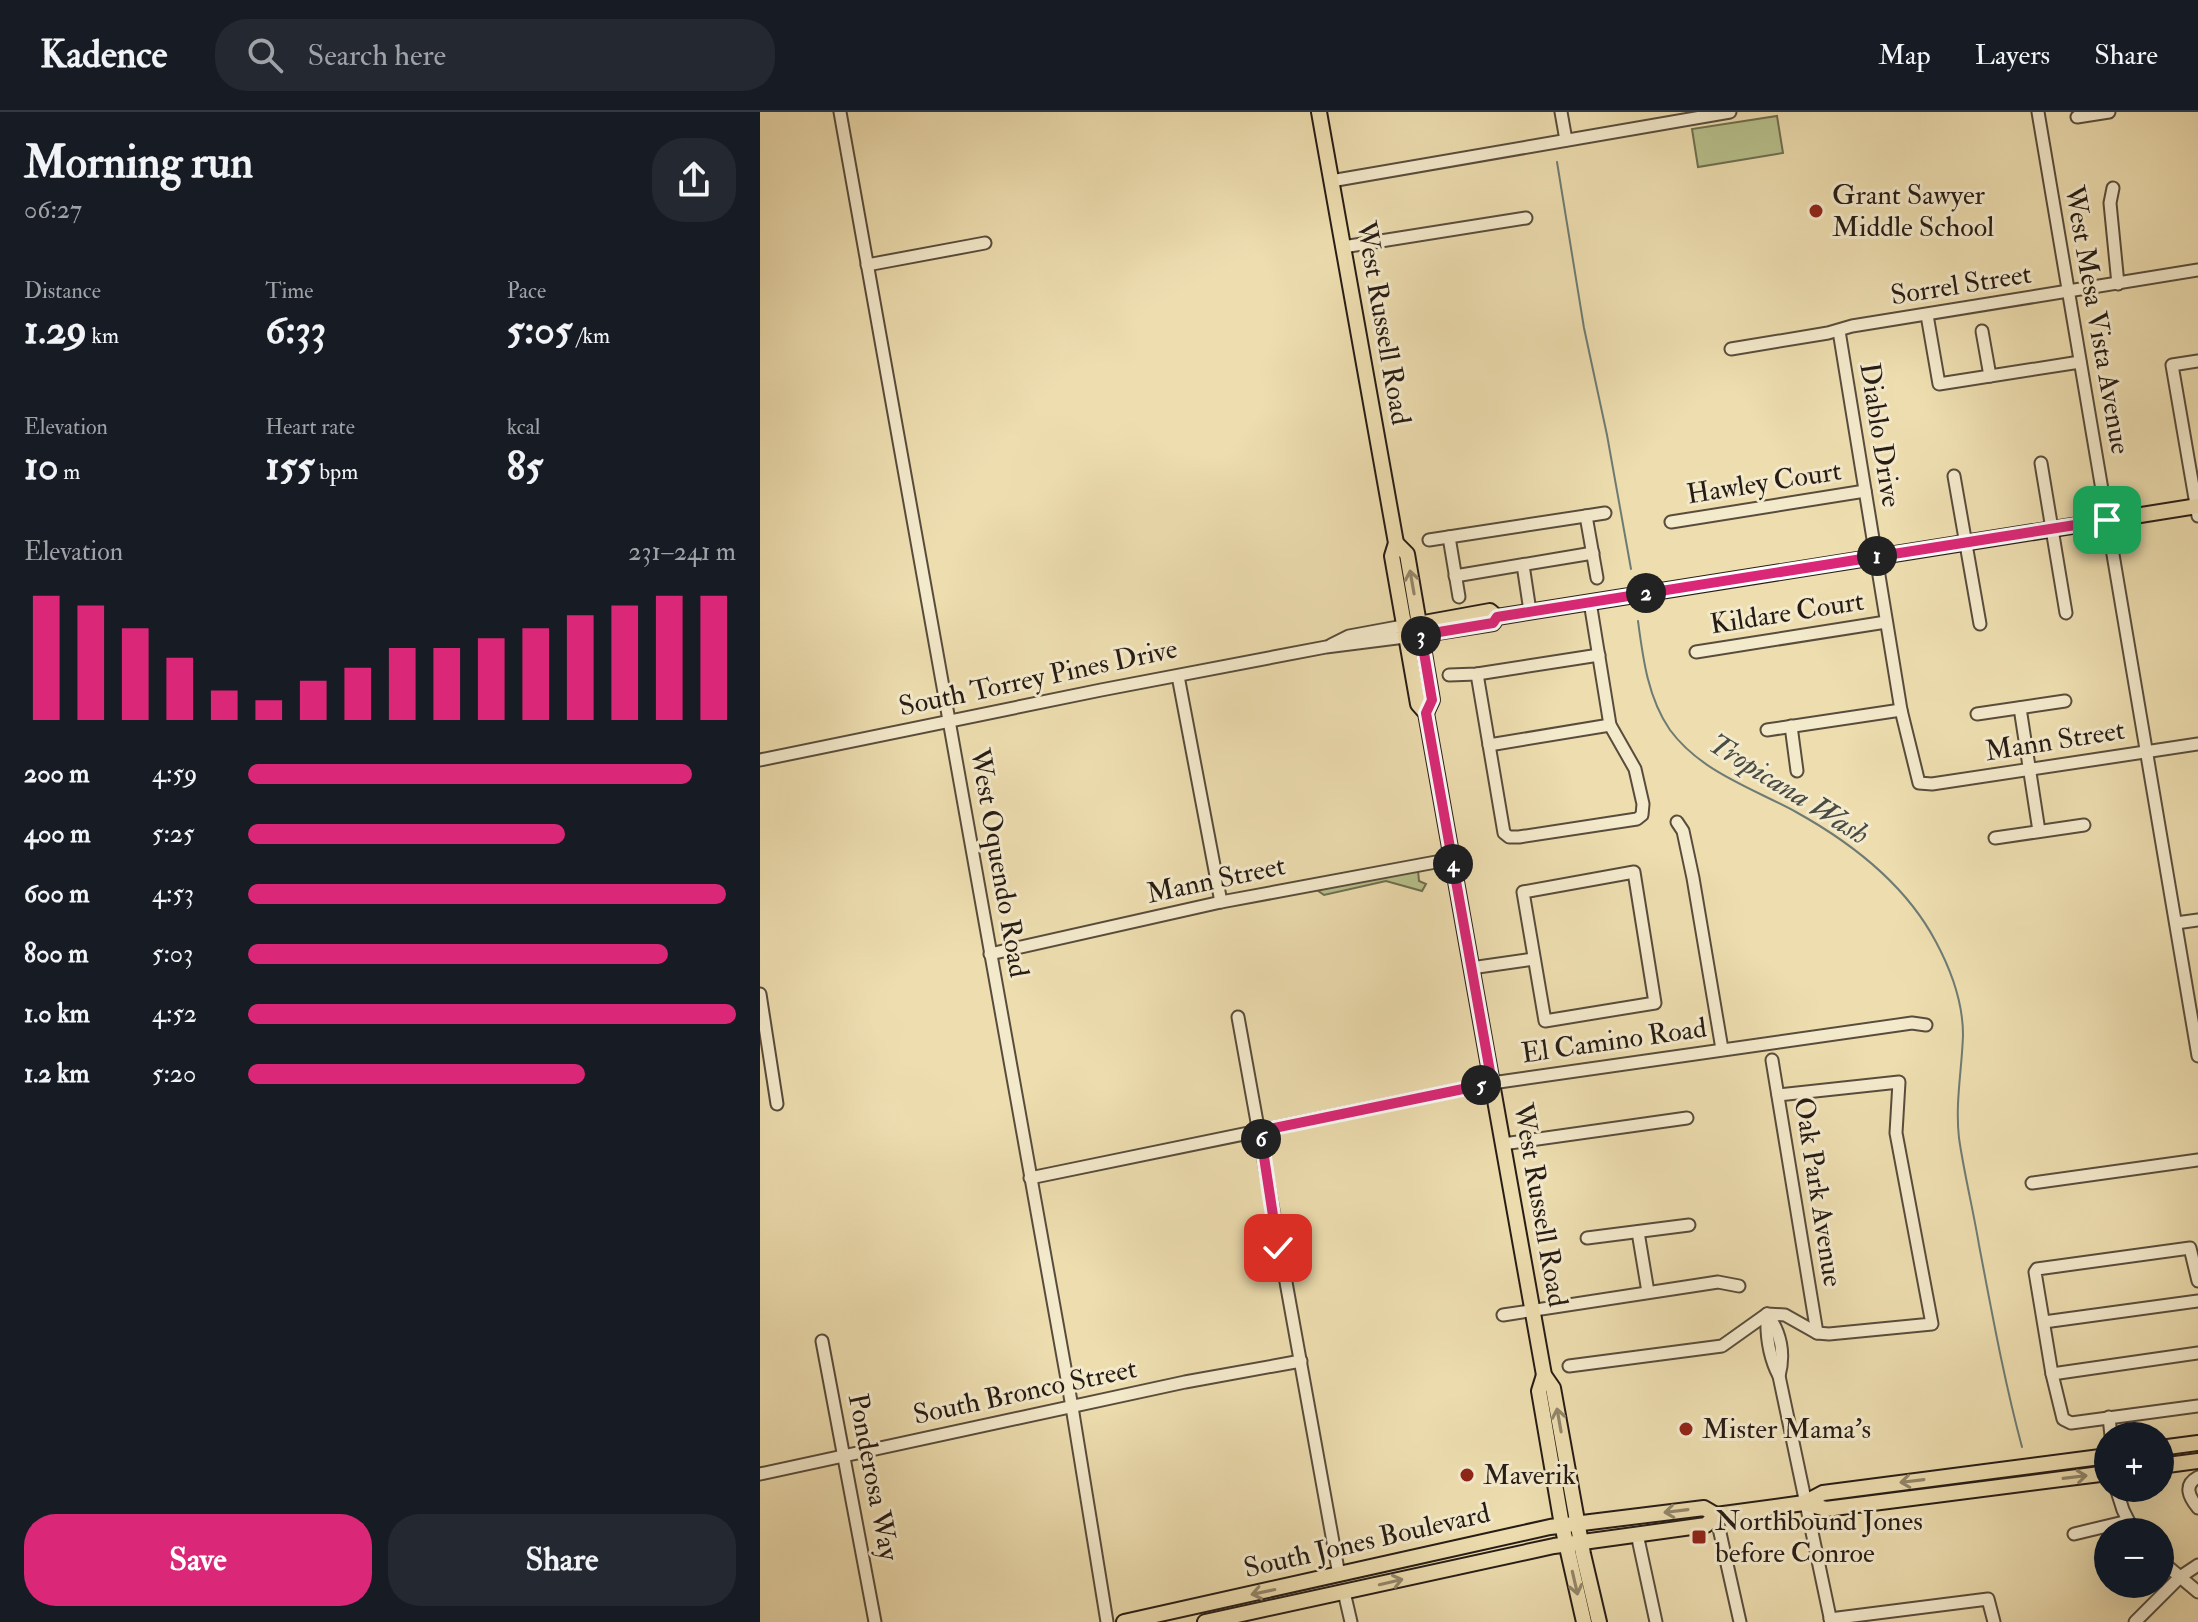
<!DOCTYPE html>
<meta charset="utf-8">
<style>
:root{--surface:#171b24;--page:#242831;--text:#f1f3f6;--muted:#9ea1a6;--line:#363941;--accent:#db2777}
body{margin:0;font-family:"IM FELL Double Pica",serif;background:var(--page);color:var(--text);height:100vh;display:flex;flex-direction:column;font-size:30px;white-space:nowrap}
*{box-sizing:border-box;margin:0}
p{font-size:26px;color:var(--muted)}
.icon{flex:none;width:44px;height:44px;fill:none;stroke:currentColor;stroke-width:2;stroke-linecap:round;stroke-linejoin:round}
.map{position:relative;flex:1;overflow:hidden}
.drawer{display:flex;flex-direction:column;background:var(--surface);width:760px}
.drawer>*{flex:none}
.controls{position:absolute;left:1334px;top:1310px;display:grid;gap:16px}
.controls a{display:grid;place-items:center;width:80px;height:80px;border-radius:50%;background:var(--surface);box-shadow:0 8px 32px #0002;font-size:40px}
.pin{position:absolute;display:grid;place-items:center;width:68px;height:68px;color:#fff;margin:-34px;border-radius:16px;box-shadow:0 4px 12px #0006}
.km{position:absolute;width:40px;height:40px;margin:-20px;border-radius:50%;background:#222;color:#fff;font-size:22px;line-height:40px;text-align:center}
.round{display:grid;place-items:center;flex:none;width:84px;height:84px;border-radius:32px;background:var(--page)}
.overview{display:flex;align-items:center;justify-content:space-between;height:136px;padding:0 24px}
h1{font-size:44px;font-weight:800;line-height:60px}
.figures{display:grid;grid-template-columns:repeat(3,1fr);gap:12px;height:136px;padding:8px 24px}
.figures div{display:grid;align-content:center}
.figures b{font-size:40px;font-weight:800}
.figures small{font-size:22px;font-weight:400}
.figures p{font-size:22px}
.chart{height:224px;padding:16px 24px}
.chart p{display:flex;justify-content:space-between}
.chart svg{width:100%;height:144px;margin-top:8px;stroke:var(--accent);stroke-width:6}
.button{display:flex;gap:16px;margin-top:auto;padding:16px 24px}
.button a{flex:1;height:92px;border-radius:32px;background:var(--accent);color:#fff;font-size:32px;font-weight:800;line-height:92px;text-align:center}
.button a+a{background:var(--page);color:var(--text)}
ul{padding:0 24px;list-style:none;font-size:26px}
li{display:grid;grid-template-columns:128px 96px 1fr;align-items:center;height:60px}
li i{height:20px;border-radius:10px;background:var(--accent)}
header{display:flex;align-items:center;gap:48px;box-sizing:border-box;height:112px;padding:0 40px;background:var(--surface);border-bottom:2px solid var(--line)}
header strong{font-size:38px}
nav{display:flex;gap:44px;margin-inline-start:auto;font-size:28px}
.search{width:560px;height:72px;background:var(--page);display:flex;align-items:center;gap:20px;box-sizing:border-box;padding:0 28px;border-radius:32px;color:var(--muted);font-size:30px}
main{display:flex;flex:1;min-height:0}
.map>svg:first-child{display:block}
.green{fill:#b7c18c;stroke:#6e6e50;stroke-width:2}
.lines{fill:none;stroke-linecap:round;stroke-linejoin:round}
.stream{stroke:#6d7b74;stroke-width:2}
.minor-casing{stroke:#584c3c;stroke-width:15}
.major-casing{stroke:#261c15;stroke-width:18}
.minor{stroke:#f3e9cb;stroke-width:11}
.major{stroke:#edddaf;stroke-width:14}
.oneway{stroke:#93866a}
.route-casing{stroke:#fff;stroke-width:16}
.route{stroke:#db2777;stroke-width:10}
.poi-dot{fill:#8f2418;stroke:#f3e9cb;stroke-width:3}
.labels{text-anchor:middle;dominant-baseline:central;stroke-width:6;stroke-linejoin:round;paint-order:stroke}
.poi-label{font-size:28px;fill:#261c15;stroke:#f3e9cb;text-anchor:start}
.street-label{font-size:28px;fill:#261c15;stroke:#f3e9cb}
.water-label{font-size:30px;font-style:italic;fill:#494b45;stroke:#f3e9cb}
</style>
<header>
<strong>Kadence</strong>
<div class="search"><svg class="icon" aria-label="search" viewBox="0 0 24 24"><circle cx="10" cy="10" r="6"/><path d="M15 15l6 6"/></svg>Search here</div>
<nav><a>Map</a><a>Layers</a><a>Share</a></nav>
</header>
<main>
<section class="drawer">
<div class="overview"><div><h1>Morning run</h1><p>06:27</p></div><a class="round"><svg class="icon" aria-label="share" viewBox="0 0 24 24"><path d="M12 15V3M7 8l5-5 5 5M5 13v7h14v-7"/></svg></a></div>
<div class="figures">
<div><p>Distance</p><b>1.29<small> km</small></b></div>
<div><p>Time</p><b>6:33</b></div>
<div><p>Pace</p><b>5:05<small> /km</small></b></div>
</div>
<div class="figures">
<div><p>Elevation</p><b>10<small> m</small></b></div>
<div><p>Heart rate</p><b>155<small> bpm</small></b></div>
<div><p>kcal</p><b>85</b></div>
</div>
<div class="chart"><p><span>Elevation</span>231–241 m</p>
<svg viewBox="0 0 160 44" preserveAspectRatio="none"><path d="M5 44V6M15 44V9M25 44V16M35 44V25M45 44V35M55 44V38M65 44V32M75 44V28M85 44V22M95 44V22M105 44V19M115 44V16M125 44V12M135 44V9M145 44V6M155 44V6"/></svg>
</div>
<ul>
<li><b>200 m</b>4:59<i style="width:91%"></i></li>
<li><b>400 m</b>5:25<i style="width:65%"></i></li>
<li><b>600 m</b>4:53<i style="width:98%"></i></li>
<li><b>800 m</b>5:03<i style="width:86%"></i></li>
<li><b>1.0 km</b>4:52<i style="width:100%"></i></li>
<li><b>1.2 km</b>5:20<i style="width:69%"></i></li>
</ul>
<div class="button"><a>Save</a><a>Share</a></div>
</section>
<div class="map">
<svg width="1438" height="1510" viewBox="0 0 1438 1510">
<rect width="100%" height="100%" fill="#edddaf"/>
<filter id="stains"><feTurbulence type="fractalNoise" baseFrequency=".0025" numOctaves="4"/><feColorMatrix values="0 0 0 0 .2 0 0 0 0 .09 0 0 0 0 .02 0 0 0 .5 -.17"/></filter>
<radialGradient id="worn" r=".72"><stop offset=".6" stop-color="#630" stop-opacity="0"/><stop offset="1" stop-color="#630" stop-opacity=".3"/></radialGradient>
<g class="green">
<path d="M1017 4 1023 41 938 55 932 17Z"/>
<path d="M658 758 659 769 666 772 662 779 626 769 564 783 557 778Z"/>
</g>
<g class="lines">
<g class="stream">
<path d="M797 50 824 216 847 323 871 457"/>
<path d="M878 509C883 547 888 586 910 618 941 660 992 676 1036 700 1092 731 1146 773 1176 830 1191 858 1203 890 1203 923 1202 957 1195 991 1199 1026 1204 1061 1213 1097 1219 1133 1232 1201 1244 1268 1262 1335"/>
</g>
<defs>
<g id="minor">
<path d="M80 0 312 1295 347 1510"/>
<path d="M801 0 806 28"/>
<path d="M1278 0 1438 944"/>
<path d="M1317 5 1349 0"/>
<path d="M571 69 970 0"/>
<path d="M1353 76 1350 91 1358 172"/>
<path d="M583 135 766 106"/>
<path d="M107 153 225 131"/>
<path d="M1167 203 1179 272 1320 250"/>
<path d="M1079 219 1141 598 1159 671 1172 672 1438 632"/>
<path d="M1222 219 1230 264"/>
<path d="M971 237 1068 221 1092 214 1438 158"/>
<path d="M1438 249 1412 253 1438 404"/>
<path d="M1281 351 1306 501"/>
<path d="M1194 364 1220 512"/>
<path d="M826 404 837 466"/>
<path d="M911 410 1105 379"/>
<path d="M689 425 699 485"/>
<path d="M669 428 845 401"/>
<path d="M763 453 770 499"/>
<path d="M695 464 833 441"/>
<path d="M571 533 589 524 643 514"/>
<path d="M936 540 1126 510"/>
<path d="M717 562 744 721 749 725H759L877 707 882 703 883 692 875 657 850 613 830 490"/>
<path d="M689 563 717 562 839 543"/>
<path d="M418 564 461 790"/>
<path d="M1260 596 1279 719"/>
<path d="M1217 602 1305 589"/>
<path d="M1031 614 1037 659"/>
<path d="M1007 618 1141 598"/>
<path d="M729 633 850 613"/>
<path d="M0 648 341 578 566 535 645 525"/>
<path d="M917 710 923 719 933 766 962 937"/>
<path d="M1235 726 1324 713"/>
<path d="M874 760 895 891 785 909 763 780Z"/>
<path d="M1416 811 1438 808"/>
<path d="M230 842 461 790 692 747"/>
<path d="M711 856 774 847"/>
<path d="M0 882 17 992"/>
<path d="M478 905 579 1463"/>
<path d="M1012 948 1057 1221"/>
<path d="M743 1032 927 1006"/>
<path d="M270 1066 732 971 1152 911 1166 913"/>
<path d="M1272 1071 1438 1048"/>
<path d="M878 1120 888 1180"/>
<path d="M827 1126 929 1113"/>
<path d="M1438 1169 1430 1136 1277 1157 1275 1160 1292 1262 1303 1307 1311 1311 1438 1294"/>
<path d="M1007 1202C1006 1224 1009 1245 1019 1264L1071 1510"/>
<path d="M1007 1202C1021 1220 1025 1242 1019 1264"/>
<path d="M743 1203 958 1170 979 1174"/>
<path d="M1284 1210 1438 1189"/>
<path d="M62 1229 115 1510"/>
<path d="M809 1254 962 1234 1007 1202 1025 1203 1057 1221 1069 1222 1172 1212 1136 1021 1139 970 1018 983"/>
<path d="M1292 1262 1438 1241"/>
<path d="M1349 1305 1351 1324"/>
<path d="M0 1362 425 1270 541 1249"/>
<path d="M1438 1365C1423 1373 1429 1385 1438 1396"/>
<path d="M1356 1376 1363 1398 1374 1420"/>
<path d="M956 1403 980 1510"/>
<path d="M877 1422 896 1510"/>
<path d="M1314 1422 1368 1409"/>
<path d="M1400 1448 1438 1480"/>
<path d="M584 1480 591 1510"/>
<path d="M1070 1507 1228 1487 1234 1510"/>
<path d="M1375 1510 1420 1465 1438 1453"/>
</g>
<g id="major">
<path d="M559 0 636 431 632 444 658 592 666 601 784 1263 793 1276 823 1442 839 1510"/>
<path d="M636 431 647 442 659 512 672 588 666 601"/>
<path d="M653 513 730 499 737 505"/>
<path d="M645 525 733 511 737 505 1438 394"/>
<path d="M784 1263 779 1279 802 1413 824 1510"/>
<path d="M1400 1336 1438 1331"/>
<path d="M1400 1354 1438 1349"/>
<path d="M1044 1391 1066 1397 1348 1361"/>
<path d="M364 1510 790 1415 944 1396 956 1403"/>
<path d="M445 1510 794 1434 946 1413 956 1403 1044 1391 1063 1381 1348 1344"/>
</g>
</defs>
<use href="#minor" class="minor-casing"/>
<use href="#major" class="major-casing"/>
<use href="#minor" class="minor"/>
<use href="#major" class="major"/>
</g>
<defs><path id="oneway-shaft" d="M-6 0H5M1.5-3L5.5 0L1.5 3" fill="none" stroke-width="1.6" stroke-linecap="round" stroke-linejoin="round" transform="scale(2)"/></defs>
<g class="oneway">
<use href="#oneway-shaft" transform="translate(652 470) rotate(-100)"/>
<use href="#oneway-shaft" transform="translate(799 1308) rotate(-100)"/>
<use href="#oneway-shaft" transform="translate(1315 1365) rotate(-7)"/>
<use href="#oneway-shaft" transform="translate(1152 1369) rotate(173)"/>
<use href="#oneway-shaft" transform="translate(916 1399) rotate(173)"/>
<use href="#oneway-shaft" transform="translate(631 1470) rotate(-13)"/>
<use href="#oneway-shaft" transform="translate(815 1471) rotate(77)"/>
<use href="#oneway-shaft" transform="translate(503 1480) rotate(168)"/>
</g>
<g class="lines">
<defs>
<path id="route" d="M518 1136 500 1019 732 971 666 601 672 588 661 523 733 511 737 505 1347 408"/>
</defs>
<use href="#route" class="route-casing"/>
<use href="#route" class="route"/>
</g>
<g class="poi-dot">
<circle cx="1056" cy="99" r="8"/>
<circle cx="926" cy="1317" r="8"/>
<circle cx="707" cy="1363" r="8"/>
<rect x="931" y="1417" width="16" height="16" rx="4"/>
</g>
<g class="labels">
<g class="poi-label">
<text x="1072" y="83">Grant Sawyer<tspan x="1072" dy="32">Middle School</tspan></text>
<text x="942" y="1317">Mister Mama's</text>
<text x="723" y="1363">Maverik</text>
<text x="955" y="1409">Northbound Jones<tspan x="955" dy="32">before Conroe</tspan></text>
</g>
<g class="street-label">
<text transform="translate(1201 173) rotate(-9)">Sorrel Street</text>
<text transform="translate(1337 208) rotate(80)">West Mesa Vista Avenue</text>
<text transform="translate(623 211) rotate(80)">West Russell Road</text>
<text transform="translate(1120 323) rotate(81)">Diablo Drive</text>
<text transform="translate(1004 371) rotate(-9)">Hawley Court</text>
<text transform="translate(1027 501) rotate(-9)">Kildare Court</text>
<text transform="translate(278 566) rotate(-12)">South Torrey Pines Drive</text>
<text transform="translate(1295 629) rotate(-9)">Mann Street</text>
<text transform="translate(239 751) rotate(80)">West Oquendo Road</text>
<text transform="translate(456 768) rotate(-12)">Mann Street</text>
<text transform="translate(854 929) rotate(-8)">El Camino Road</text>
<text transform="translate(1058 1080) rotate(81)">Oak Park Avenue</text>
<text transform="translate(780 1093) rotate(80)">West Russell Road</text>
<text transform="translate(265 1280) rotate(-12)">South Bronco Street</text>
<text transform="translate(113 1365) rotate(79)">Ponderosa Way</text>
<text transform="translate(607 1429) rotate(-13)">South Jones Boulevard</text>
</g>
<g class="water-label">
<text transform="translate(1029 677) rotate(32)">Tropicana Wash</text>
</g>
</g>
<rect width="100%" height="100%" filter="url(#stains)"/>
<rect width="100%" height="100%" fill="url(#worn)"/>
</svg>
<div class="controls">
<a>+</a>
<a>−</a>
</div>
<div class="pin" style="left:1347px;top:408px;background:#1e9e55"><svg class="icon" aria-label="arrive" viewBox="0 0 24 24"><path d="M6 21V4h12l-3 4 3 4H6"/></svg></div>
<div class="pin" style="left:518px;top:1136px;background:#d93025"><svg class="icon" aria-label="check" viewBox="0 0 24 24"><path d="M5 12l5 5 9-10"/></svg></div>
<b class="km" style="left:1117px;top:444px">1</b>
<b class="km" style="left:886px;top:481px">2</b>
<b class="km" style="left:661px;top:524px">3</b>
<b class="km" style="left:693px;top:752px">4</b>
<b class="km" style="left:721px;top:973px">5</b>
<b class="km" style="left:501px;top:1027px">6</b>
</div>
</main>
